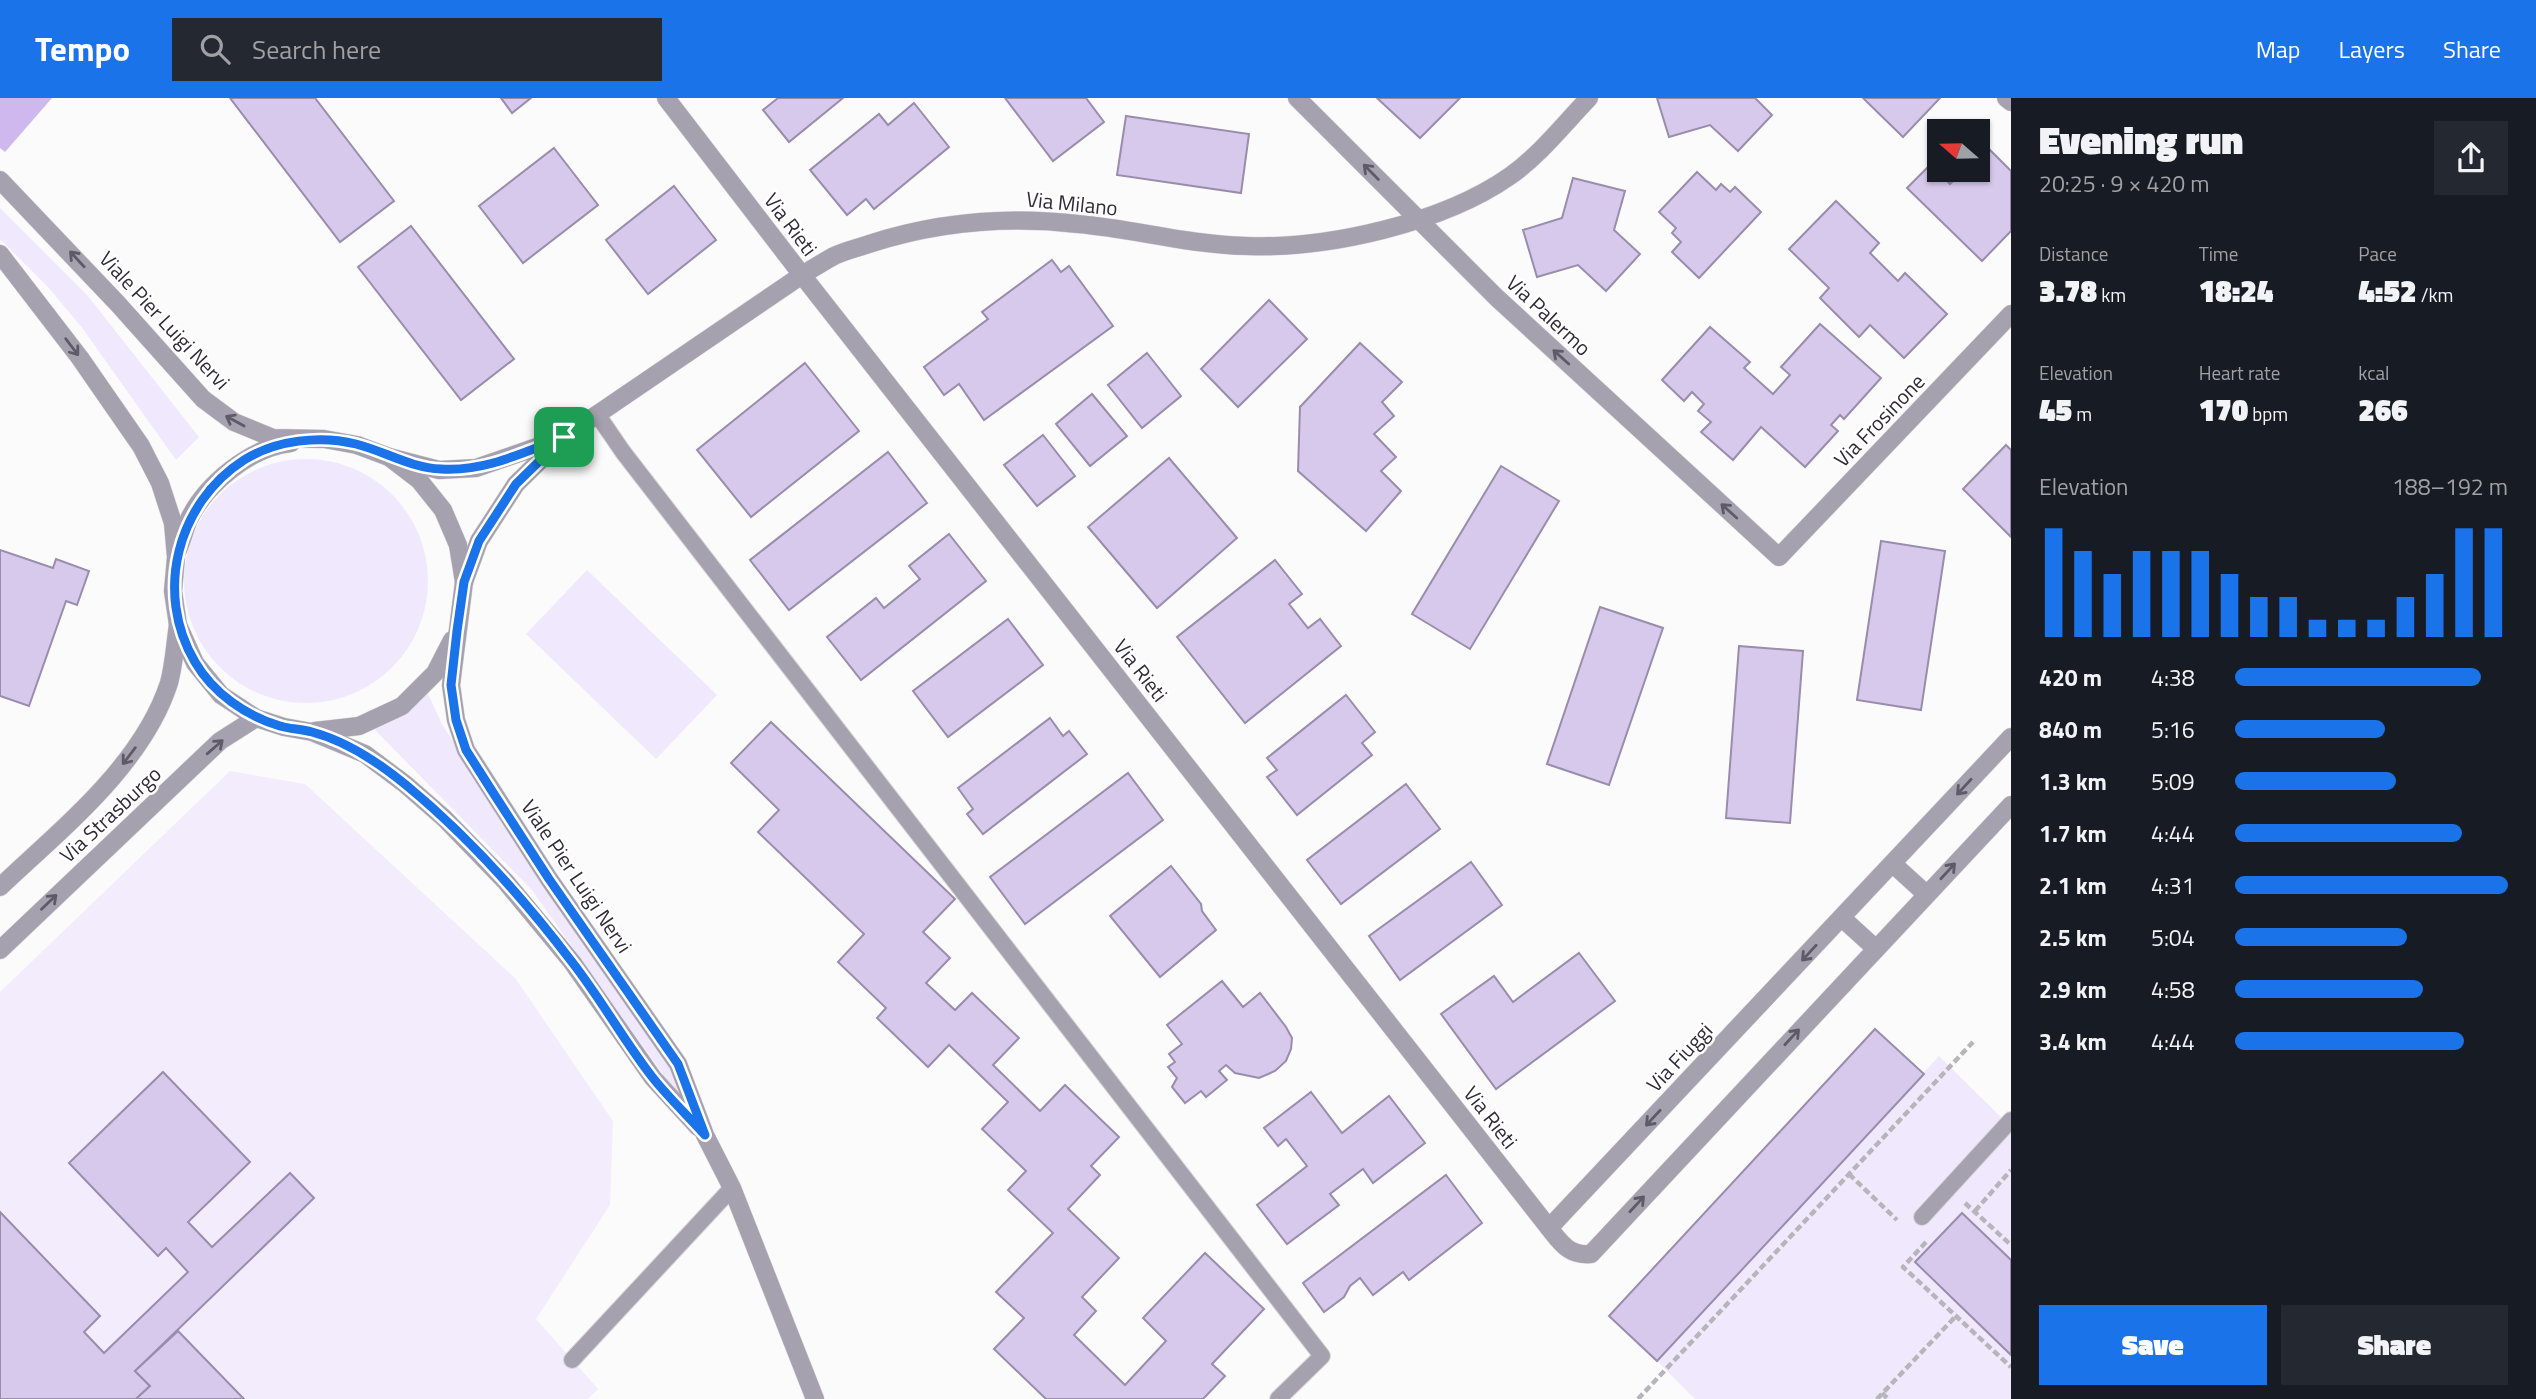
<!DOCTYPE html>
<meta charset="utf-8">
<style>
:root{--surface:#171b24;--page:#242831;--text:#f1f3f6;--muted:#9ea1a6;--accent:#1a73e8}
body{margin:0;font-family:"Titillium Web",sans-serif;background:var(--page);color:var(--text);height:100vh;display:flex;flex-direction:column;font-size:26px;white-space:nowrap}
*{box-sizing:border-box;margin:0}
p{font-size:23px;color:var(--muted)}
.icon{flex:none;width:38px;height:38px;fill:none;stroke:currentColor;stroke-width:2;stroke-linecap:round;stroke-linejoin:round}
.map{position:relative;flex:1;overflow:hidden}
.panel{display:flex;flex-direction:column;background:var(--surface);width:525px}
.panel>*{flex:none}
.needle{width:46px;rotate:290deg}
.controls{position:absolute;left:1927px;top:21px;display:grid;gap:14px}
.controls a{display:grid;place-items:center;width:63px;height:63px;border-radius:0px;background:var(--surface);box-shadow:0 2px 5px #0004;font-size:35px}
.pin{position:absolute;display:grid;place-items:center;width:60px;height:60px;color:#fff;margin:-30px;border-radius:14px;box-shadow:0 4px 10px #0006}
.round{display:grid;place-items:center;flex:none;width:74px;height:74px;border-radius:0px;background:var(--page)}
.summary{display:flex;align-items:center;justify-content:space-between;height:119px;padding:0 28px}
h1{font-size:38px;font-weight:800;line-height:52px}
.figures{display:grid;grid-template-columns:repeat(3,1fr);gap:10px;height:119px;padding:7px 28px}
.figures div{display:grid;align-content:center}
.figures b{font-size:30px;font-weight:800}
.figures small{font-size:19px;font-weight:400}
.figures p{font-size:19px}
.chart{height:196px;padding:14px 28px}
.chart p{display:flex;justify-content:space-between}
.chart svg{width:100%;height:126px;margin-top:7px;stroke:var(--accent);stroke-width:6}
.button{display:flex;gap:14px;margin-top:auto;padding:14px 28px}
.button a{flex:1;height:80px;border-radius:0px;background:var(--accent);color:#fff;font-size:28px;font-weight:800;line-height:80px;text-align:center}
.button a+a{background:var(--page);color:var(--text)}
ul{padding:0 28px;list-style:none;font-size:23px}
li{display:grid;grid-template-columns:112px 84px 1fr;align-items:center;height:52px}
li i{height:18px;border-radius:9px;background:var(--accent)}
header{display:flex;align-items:center;gap:42px;box-sizing:border-box;height:98px;padding:0 35px;background:var(--accent);color:#fff}
header strong{font-size:33px}
nav{display:flex;gap:38px;margin-inline-start:auto;font-size:24px}
.search{width:490px;height:63px;background:var(--page);display:flex;align-items:center;gap:18px;box-sizing:border-box;padding:0 24px;border-radius:0px;color:var(--muted);font-size:26px}
main{display:flex;flex:1;min-height:0}
.map>svg:first-child{display:block}
.built{fill:#f2ecfc}
.green{fill:#f0e8fd}
.forest{fill:#ceb8ee}
.building{fill:#d7c9eb;stroke:#998cac;stroke-width:2}
.lines{fill:none;stroke-linecap:round;stroke-linejoin:round}
.service-casing{stroke:#d6d6d8;stroke-width:18}
.minor-casing{stroke:#d6d6d8;stroke-width:19}
.tertiary-casing{stroke:#d6d6d8;stroke-width:19}
.path{stroke:#b7b5b9;stroke-width:4.5;stroke-dasharray:7 3.5;stroke-linecap:butt}
.service{stroke:#a6a1af;stroke-width:16}
.minor{stroke:#a6a1af;stroke-width:18}
.tertiary{stroke:#a6a1af;stroke-width:18}
.oneway{stroke:#5f5a68}
.route-casing{stroke:#fff;stroke-width:14}
.route{stroke:#1a73e8;stroke-width:9}
.labels{text-anchor:middle;dominant-baseline:central;stroke-width:5;stroke-linejoin:round;paint-order:stroke}
.street-label{font-size:21px;fill:#302b38;stroke:#fff}
</style>
<header>
<strong>Tempo</strong>
<div class="search"><svg class="icon" aria-label="search" viewBox="0 0 24 24"><circle cx="10" cy="10" r="6"/><path d="M15 15l6 6"/></svg>Search here</div>
<nav><a>Map</a><a>Layers</a><a>Share</a></nav>
</header>
<main>
<div class="map">
<svg width="2011" height="1301" viewBox="0 0 2011 1301">
<rect width="100%" height="100%" fill="#fbfbfb"/>
<path class="built" d="M230 673 305 686 515 880 613 1023 610 1107 536 1221 598 1291 588 1301H0V894Z"/>
<g class="green">
<path d="M0 110 87 197 199 339 176 362 83 231 49 190 0 141Z"/>
<circle cx="306" cy="483" r="122"/>
<path d="M587 472 717 597 656 661 526 536Z"/>
<path d="M427 594 443 628 667 965 682 992 677 996 531 791 374 631 403 616Z"/>
<path d="M1939 958 2011 1029V1162L1962 1115 1915 1164 2011 1257V1301H1695L1657 1263Z"/>
</g>
<path class="forest" d="M0 0H52L5 54 0 50Z"/>
<g class="building">
<path d="M230 0H315L394 103 340 144Z"/>
<path d="M501 0H531L512 15Z"/>
<path d="M778 0H843L789 44 763 12Z"/>
<path d="M1005 0H1086L1104 24 1053 63Z"/>
<path d="M1377 0H1460L1420 40Z"/>
<path d="M1657 0H1755L1772 17 1738 53 1710 27 1669 39Z"/>
<path d="M1863 0H1940L1903 39Z"/>
<path d="M914 5 949 49 874 111 866 101 847 117 810 72 879 16 888 27Z"/>
<path d="M1126 18 1249 36 1241 95 1117 77Z"/>
<path d="M1978 40 2011 73V133L1982 163 1907 90 1931 66 1950 86 1960 76 1956 72H1978Z"/>
<path d="M554 50 598 107 523 165 479 108Z"/>
<path d="M1697 74 1716 92 1721 86 1730 94 1735 89 1761 114 1699 180 1672 154 1681 144 1672 135 1676 130 1659 114Z"/>
<path d="M1573 80 1625 93 1614 132 1640 156 1606 193 1578 167 1537 179 1523 132 1562 120Z"/>
<path d="M674 88 716 142 648 196 606 142Z"/>
<path d="M1836 103 1879 145 1870 155 1898 183 1905 175 1947 216 1904 260 1870 227 1859 239 1820 200 1829 190 1789 151Z"/>
<path d="M411 128 514 261 461 302 358 169Z"/>
<path d="M1052 162 1061 174 1069 168 1113 228 984 322 959 286 944 297 924 269 988 221 982 214Z"/>
<path d="M1269 202 1307 241 1238 309 1201 271Z"/>
<path d="M1820 226 1881 280 1844 321 1840 317 1831 327 1838 333 1805 369 1761 329 1733 362 1701 334 1711 324 1698 313 1704 306 1692 294 1684 303 1662 282 1710 229 1750 264 1744 270 1773 296 1790 277 1781 269Z"/>
<path d="M1360 245 1402 284 1382 304 1394 318 1374 336 1396 359 1381 373 1401 393 1366 433 1298 373 1300 309Z"/>
<path d="M1147 255 1181 298 1142 330 1108 287Z"/>
<path d="M805 265 859 333 751 419 697 352Z"/>
<path d="M1092 296 1127 338 1090 368 1056 326Z"/>
<path d="M1043 337 1075 378 1037 408 1004 367Z"/>
<path d="M2006 347 2011 352V439L1963 391Z"/>
<path d="M888 354 927 405 789 512 750 462Z"/>
<path d="M1169 360 1237 440 1157 510 1088 429Z"/>
<path d="M1501 368 1559 403 1470 551 1412 516Z"/>
<path d="M949 436 986 483 861 582 827 539 876 500 884 510 920 481 909 468Z"/>
<path d="M1881 443 1945 453 1921 612 1857 602Z"/>
<path d="M0 452 53 470 56 461 89 473 77 507 66 503 29 608 0 598Z"/>
<path d="M1275 462 1302 496 1289 506 1308 530 1320 521 1341 548 1245 625 1177 539Z"/>
<path d="M1600 509 1663 530 1609 687 1547 666Z"/>
<path d="M1008 521 1043 567 948 639 913 593Z"/>
<path d="M1739 548 1803 553 1790 725 1726 720Z"/>
<path d="M1346 597 1375 634 1362 645 1372 657 1297 717 1267 679 1277 672 1267 660Z"/>
<path d="M1050 620 1063 638 1069 633 1087 656 983 736 967 716 973 711 958 690Z"/>
<path d="M771 624 955 801 923 834 950 860 926 885 955 912 972 895 1019 940 993 967 1040 1013 1065 987 1119 1039 1091 1068 1100 1077 1068 1111 1119 1160 1082 1199 1096 1213 1074 1237 1125 1287 1166 1243 1143 1220 1205 1155 1264 1211 1212 1266 1225 1278 1203 1301H1046L994 1251 1024 1220 996 1194 1053 1135 1008 1092 1026 1073 982 1031 1008 1004 949 947 928 969 877 920 886 910 838 864 864 836 758 734 779 712 731 665Z"/>
<path d="M1128 675 1163 722 1025 826 990 779Z"/>
<path d="M1406 686 1440 731 1341 806 1307 762Z"/>
<path d="M1471 764 1502 807 1400 882 1369 838Z"/>
<path d="M1171 768 1201 806 1202 813 1216 832 1160 879 1110 818Z"/>
<path d="M1579 855 1615 903 1496 991 1441 916 1494 878 1513 904Z"/>
<path d="M1222 883 1243 909 1260 895 1286 929 1292 940 1291 951 1286 963 1275 973 1259 980 1235 975 1226 967 1219 973 1227 982 1206 999 1201 993 1185 1005 1172 989 1177 980 1168 969 1175 964 1169 956 1182 946 1167 927Z"/>
<path d="M1875 931 1924 976 1657 1263 1609 1218Z"/>
<path d="M163 974 250 1064 188 1124 212 1149 290 1075 314 1100 135 1273 150 1288 136 1301H0V1114L100 1218 84 1234 104 1255 188 1174 166 1150 158 1158 69 1065Z"/>
<path d="M1311 994 1342 1035 1389 998 1425 1045 1373 1085 1363 1071 1330 1096 1339 1107 1287 1146 1257 1107 1307 1068 1286 1041 1278 1048 1264 1030Z"/>
<path d="M1446 1077 1482 1125 1409 1182 1403 1174 1373 1197 1360 1180 1350 1188 1344 1199 1324 1214 1303 1185Z"/>
<path d="M1962 1115 2011 1162V1257L1915 1164Z"/>
<path d="M178 1233 244 1301H136L150 1288 135 1273Z"/>
</g>
<g class="lines">
<defs>
<g id="service">
<path d="M597 316 623 354 1322 1258 1278 1301"/>
<path d="M1922 1119 2011 1022"/>
<path d="M572 1262 732 1090"/>
</g>
<g id="minor">
<path d="M666 0 802 177 1549 1130C1561 1145 1569 1158 1591 1156L2011 707"/>
<path d="M1297 0 1496 199 1779 459 2011 216"/>
<path d="M2006 0 2011 4"/>
<path d="M389 359 439 372 476 370 554 343"/>
<path d="M464 484 479 443 516 386 564 339 802 177C812 171 823 164 834 158 844 153 857 150 869 146 937 124 1008 118 1078 126 1135 131 1190 147 1247 148 1328 151 1443 125 1510 78 1540 57 1564 26 1589 0"/>
<path d="M1893 766 1926 796"/>
<path d="M1842 820 1875 850"/>
<path d="M1549 1130 2011 639"/>
</g>
<g id="tertiary">
<path d="M0 82 118 206 203 301 234 324 273 340 324 341 357 347 389 359 419 382 443 412 458 447 464 484 451 587 456 622 466 652 549 781 678 966 705 1037 732 1090 815 1301"/>
<path d="M0 156 80 260 141 348 160 385 173 425 176 459 173 493 178 527 195 565 221 597 256 620 284 629 312 634 365 656 405 686 444 720 505 783 572 864 653 980 698 1029"/>
<path d="M178 452C182 442 185 431 189 421 206 386 251 349 291 345"/>
<path d="M315 633 359 628 402 608 435 575 452 542"/>
<path d="M0 789C61 731 142 668 169 585 174 567 175 546 178 527"/>
<path d="M0 852 220 643 256 620"/>
</g>
</defs>
<use href="#service" class="service-casing"/>
<use href="#minor" class="minor-casing"/>
<use href="#tertiary" class="tertiary-casing"/>
<g class="path">
<path d="M1849 1076 1897 1122"/>
<path d="M1965 1105 2011 1147"/>
<path d="M1975 1113 2011 1072"/>
<path d="M1926 1144 1903 1169 2011 1269"/>
<path d="M1882 1295 1888 1301"/>
<path d="M1638 1301 1973 944"/>
<path d="M1877 1301 1956 1218"/>
</g>
<use href="#service" class="service"/>
<use href="#minor" class="minor"/>
<use href="#tertiary" class="tertiary"/>
</g>
<defs><path id="oneway-shaft" d="M-6 0H5M1.5-3L5.5 0L1.5 3" fill="none" stroke-width="1.6" stroke-linecap="round" stroke-linejoin="round" transform="scale(1.75)"/></defs>
<g class="oneway">
<use href="#oneway-shaft" transform="translate(1371 74) rotate(-135)"/>
<use href="#oneway-shaft" transform="translate(77 161) rotate(-133)"/>
<use href="#oneway-shaft" transform="translate(72 249) rotate(53)"/>
<use href="#oneway-shaft" transform="translate(1561 259) rotate(-138)"/>
<use href="#oneway-shaft" transform="translate(235 323) rotate(-151)"/>
<use href="#oneway-shaft" transform="translate(1729 413) rotate(-138)"/>
<use href="#oneway-shaft" transform="translate(215 649) rotate(-41)"/>
<use href="#oneway-shaft" transform="translate(129 658) rotate(127)"/>
<use href="#oneway-shaft" transform="translate(1964 689) rotate(133)"/>
<use href="#oneway-shaft" transform="translate(1948 773) rotate(-47)"/>
<use href="#oneway-shaft" transform="translate(49 804) rotate(-44)"/>
<use href="#oneway-shaft" transform="translate(1809 855) rotate(133)"/>
<use href="#oneway-shaft" transform="translate(1792 939) rotate(-47)"/>
<use href="#oneway-shaft" transform="translate(1653 1020) rotate(133)"/>
<use href="#oneway-shaft" transform="translate(1637 1106) rotate(-47)"/>
</g>
<g class="lines">
<defs>
<path id="route" d="M564 339 516 386 479 443 464 484 457 533 451 587 456 622 466 652 492 693 549 781 678 966 705 1037C688 1018 669 1000 653 980 624 943 601 901 572 864 524 801 468 738 406 687 378 664 346 643 312 634 301 631 290 631 280 628 246 618 213 595 195 564 154 495 177 405 244 362 276 342 320 337 356 346 384 353 411 370 441 371 485 374 524 354 564 339Z"/>
</defs>
<use href="#route" class="route-casing"/>
<use href="#route" class="route"/>
</g>
<g class="labels">
<g class="street-label">
<text transform="translate(1072 105) rotate(6)">Via Milano</text>
<text transform="translate(791 126) rotate(53)">Via Rieti</text>
<text transform="translate(1549 217) rotate(43)">Via Palermo</text>
<text transform="translate(165 222) rotate(47)">Viale Pier Luigi Nervi</text>
<text transform="translate(1879 322) rotate(-46)">Via Frosinone</text>
<text transform="translate(1141 572) rotate(52)">Via Rieti</text>
<text transform="translate(110 716) rotate(-43)">Via Strasburgo</text>
<text transform="translate(577 778) rotate(56)">Viale Pier Luigi Nervi</text>
<text transform="translate(1679 959) rotate(-47)">Via Fiuggi</text>
<text transform="translate(1491 1019) rotate(52)">Via Rieti</text>
</g>
</g>
</svg>
<div class="controls">
<a><svg class="needle" viewBox="-14 -14 28 28"><path d="M0-13l5 13h-10z" fill="#e53935"/><path d="M0 13l5-13h-10z" fill="#9ea1a6"/></svg></a>
</div>
<div class="pin" style="left:564px;top:339px;background:#1e9e55"><svg class="icon" aria-label="arrive" viewBox="0 0 24 24"><path d="M6 21V4h12l-3 4 3 4H6"/></svg></div>
</div>
<section class="panel">
<div class="summary"><div><h1>Evening run</h1><p>20:25 · 9 × 420 m</p></div><a class="round"><svg class="icon" aria-label="share" viewBox="0 0 24 24"><path d="M12 15V3M7 8l5-5 5 5M5 13v7h14v-7"/></svg></a></div>
<div class="figures">
<div><p>Distance</p><b>3.78<small> km</small></b></div>
<div><p>Time</p><b>18:24</b></div>
<div><p>Pace</p><b>4:52<small> /km</small></b></div>
</div>
<div class="figures">
<div><p>Elevation</p><b>45<small> m</small></b></div>
<div><p>Heart rate</p><b>170<small> bpm</small></b></div>
<div><p>kcal</p><b>266</b></div>
</div>
<div class="chart"><p><span>Elevation</span>188–192 m</p>
<svg viewBox="0 0 160 44" preserveAspectRatio="none"><path d="M5 44V6M15 44V14M25 44V22M35 44V14M45 44V14M55 44V14M65 44V22M75 44V30M85 44V30M95 44V38M105 44V38M115 44V38M125 44V30M135 44V22M145 44V6M155 44V6"/></svg>
</div>
<ul>
<li><b>420 m</b>4:38<i style="width:90%"></i></li>
<li><b>840 m</b>5:16<i style="width:55%"></i></li>
<li><b>1.3 km</b>5:09<i style="width:59%"></i></li>
<li><b>1.7 km</b>4:44<i style="width:83%"></i></li>
<li><b>2.1 km</b>4:31<i style="width:100%"></i></li>
<li><b>2.5 km</b>5:04<i style="width:63%"></i></li>
<li><b>2.9 km</b>4:58<i style="width:69%"></i></li>
<li><b>3.4 km</b>4:44<i style="width:84%"></i></li>
</ul>
<div class="button"><a>Save</a><a>Share</a></div>
</section>
</main>
